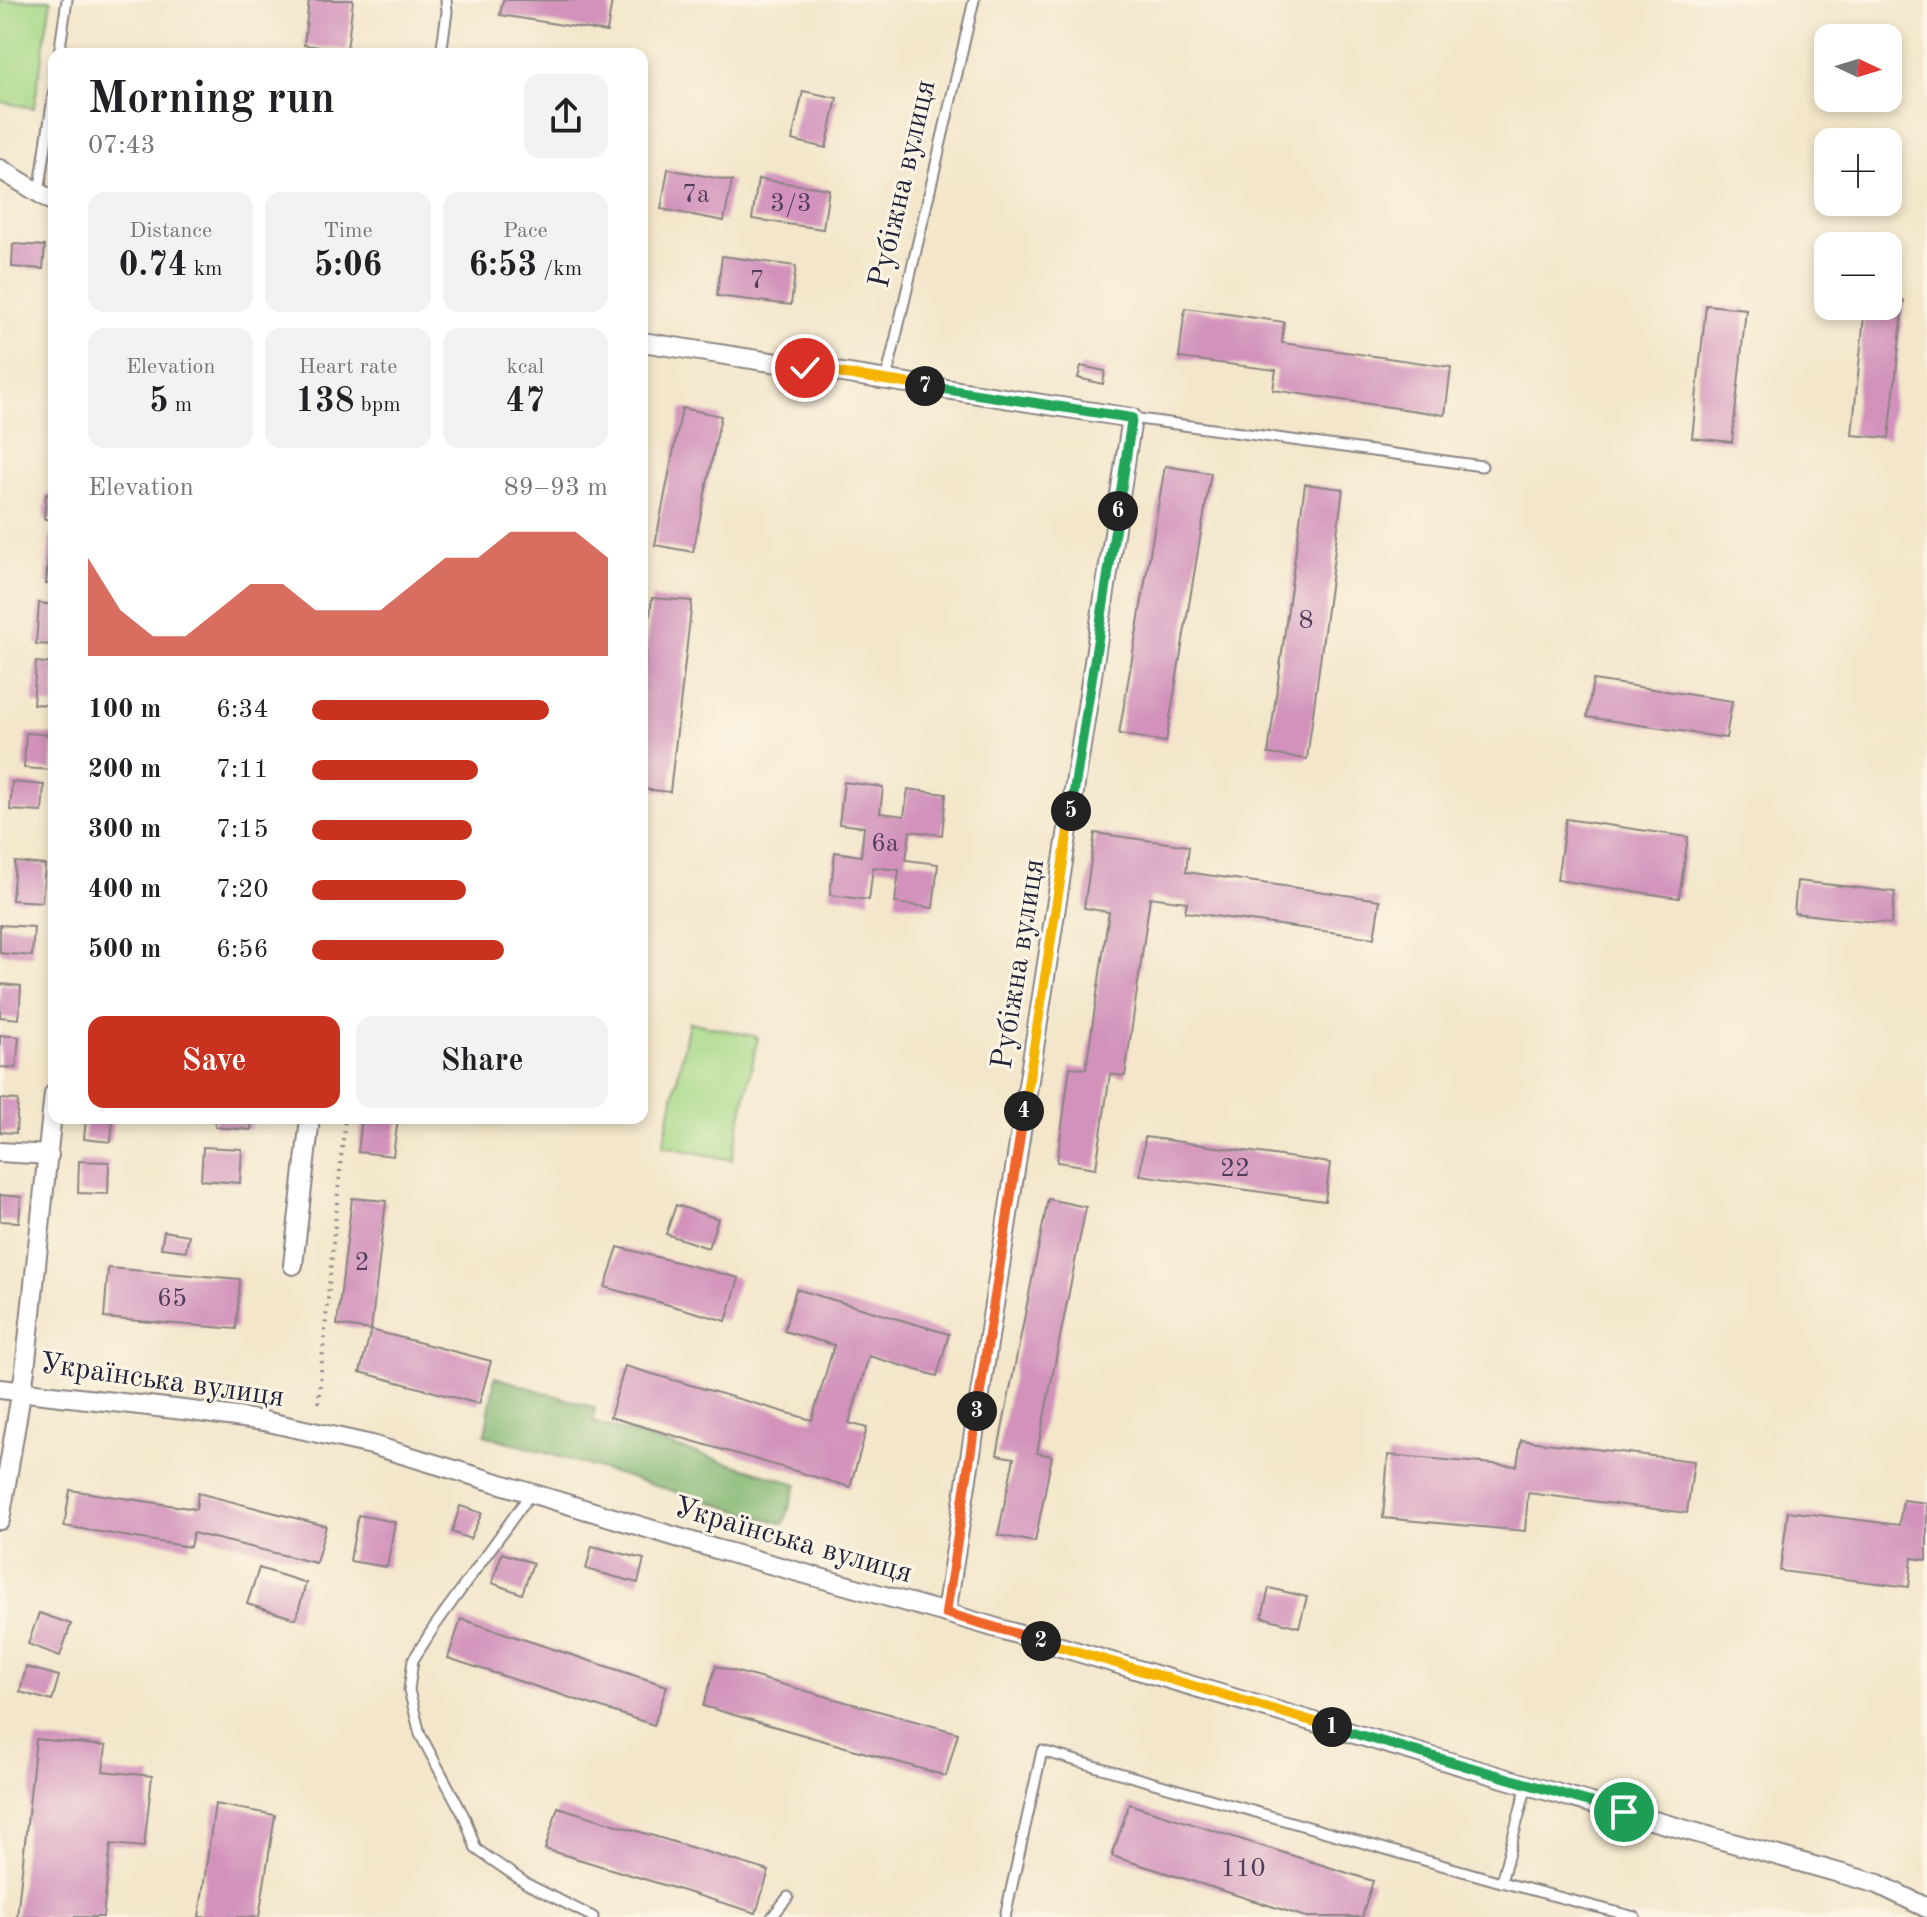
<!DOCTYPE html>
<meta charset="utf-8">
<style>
:root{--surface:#fff;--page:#f2f2f2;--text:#202124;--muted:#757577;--accent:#c8321e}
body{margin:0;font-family:"Old Standard TT",serif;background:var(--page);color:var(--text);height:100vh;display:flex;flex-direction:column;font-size:30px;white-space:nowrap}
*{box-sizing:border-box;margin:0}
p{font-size:26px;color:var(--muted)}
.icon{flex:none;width:44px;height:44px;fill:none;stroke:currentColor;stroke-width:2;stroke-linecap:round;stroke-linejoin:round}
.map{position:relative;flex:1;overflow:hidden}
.details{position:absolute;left:48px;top:48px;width:600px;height:1076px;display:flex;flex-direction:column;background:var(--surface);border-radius:16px;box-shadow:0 4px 12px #0003}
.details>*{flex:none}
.needle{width:52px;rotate:94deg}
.controls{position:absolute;left:1814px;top:24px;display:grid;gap:16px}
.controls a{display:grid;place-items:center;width:88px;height:88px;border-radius:16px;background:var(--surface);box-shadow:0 4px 12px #0003;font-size:40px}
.pin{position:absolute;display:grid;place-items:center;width:68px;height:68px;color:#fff;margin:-34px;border:4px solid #fff;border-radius:50%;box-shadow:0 2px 8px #0007}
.km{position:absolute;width:40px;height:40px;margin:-20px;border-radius:50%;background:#222;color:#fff;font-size:22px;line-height:40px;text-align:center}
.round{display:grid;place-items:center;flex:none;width:84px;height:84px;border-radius:16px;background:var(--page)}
.summary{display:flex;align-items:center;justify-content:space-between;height:136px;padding:0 40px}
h1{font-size:44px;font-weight:600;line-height:60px}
.stats{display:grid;grid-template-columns:repeat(3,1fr);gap:12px;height:136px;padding:8px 40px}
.stats div{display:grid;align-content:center;border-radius:16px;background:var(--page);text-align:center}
.stats b{font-size:34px;font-weight:600}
.stats small{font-size:22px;font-weight:400}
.stats p{font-size:22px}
.chart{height:224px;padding:16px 40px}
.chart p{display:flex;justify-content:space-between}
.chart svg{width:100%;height:144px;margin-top:8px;fill:var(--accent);opacity:.7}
.primary-button{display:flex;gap:16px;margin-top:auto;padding:16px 40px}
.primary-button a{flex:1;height:92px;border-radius:16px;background:var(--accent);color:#fff;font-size:32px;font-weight:600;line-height:92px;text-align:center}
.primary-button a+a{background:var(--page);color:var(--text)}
ul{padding:0 40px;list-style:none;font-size:26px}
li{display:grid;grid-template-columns:128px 96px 1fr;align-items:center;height:60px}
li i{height:20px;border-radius:10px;background:var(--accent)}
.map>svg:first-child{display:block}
.green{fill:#a6d886;stroke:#647d60;stroke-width:2}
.forest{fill:#84b873;stroke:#536d57;stroke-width:2}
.building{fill:#d292bb}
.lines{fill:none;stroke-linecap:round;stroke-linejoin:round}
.service-casing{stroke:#8a8482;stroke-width:13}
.minor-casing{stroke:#8a8482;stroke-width:22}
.path{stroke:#8a8482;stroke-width:4;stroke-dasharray:2 6;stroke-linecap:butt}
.service{stroke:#fff;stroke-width:9}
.minor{stroke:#fff;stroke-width:18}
.split-1-casing{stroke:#fff;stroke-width:16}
.split-2-casing{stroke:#fff;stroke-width:16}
.split-3-casing{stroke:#fff;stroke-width:16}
.split-4-casing{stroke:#fff;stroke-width:16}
.split-5-casing{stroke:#fff;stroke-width:16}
.split-6-casing{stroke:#fff;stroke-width:16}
.split-7-casing{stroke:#fff;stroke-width:16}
.split-8-casing{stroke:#fff;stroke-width:16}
.split-1{stroke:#22a559;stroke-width:10}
.split-2{stroke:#f5b400;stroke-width:10}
.split-3{stroke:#f0652b;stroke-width:10}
.split-4{stroke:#f0652b;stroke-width:10}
.split-5{stroke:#f5b400;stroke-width:10}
.split-6{stroke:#22a559;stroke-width:10}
.split-7{stroke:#22a559;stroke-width:10}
.split-8{stroke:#f5b400;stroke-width:10}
.labels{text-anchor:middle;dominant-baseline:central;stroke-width:6;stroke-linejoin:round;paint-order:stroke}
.number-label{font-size:26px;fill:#4e3e5b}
.street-label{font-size:30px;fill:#22223b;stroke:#fcf5e5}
</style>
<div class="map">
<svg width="1927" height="1917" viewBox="0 0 1927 1917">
<rect width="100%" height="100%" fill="#fcf5e5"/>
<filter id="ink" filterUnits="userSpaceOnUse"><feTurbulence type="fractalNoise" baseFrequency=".0125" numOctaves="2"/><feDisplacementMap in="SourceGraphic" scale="16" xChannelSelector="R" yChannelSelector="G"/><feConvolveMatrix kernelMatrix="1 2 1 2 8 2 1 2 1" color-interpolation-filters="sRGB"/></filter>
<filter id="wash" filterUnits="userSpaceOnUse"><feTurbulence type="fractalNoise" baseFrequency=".006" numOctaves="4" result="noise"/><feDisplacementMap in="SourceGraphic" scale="32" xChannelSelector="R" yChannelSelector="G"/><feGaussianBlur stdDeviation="1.8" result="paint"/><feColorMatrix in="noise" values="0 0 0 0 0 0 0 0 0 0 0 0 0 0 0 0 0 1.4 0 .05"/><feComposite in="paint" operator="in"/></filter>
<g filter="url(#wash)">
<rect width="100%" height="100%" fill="#f3e6ca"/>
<g class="green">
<path d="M0 0H51L34 108 0 102Z"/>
<path d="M689 1022 758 1037 732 1160 663 1146Z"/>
</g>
<path class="forest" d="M495 1377 595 1408 593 1422 797 1484 784 1524 485 1435Z"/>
<g id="blocks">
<g class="building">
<path d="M309 0H353L347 50 304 45Z"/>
<path d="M503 0H612L607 32 500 15Z"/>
<path d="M803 91 837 98 826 148 792 140Z"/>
<path d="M668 169 732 181 724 221 661 209Z"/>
<path d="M758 179 829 189 823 229 752 219Z"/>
<path d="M13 244 45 246 43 269 12 267Z"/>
<path d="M722 256 796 266 791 305 717 296Z"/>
<path d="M1888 298 1904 300 1889 438 1852 435 1865 306H1888Z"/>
<path d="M1706 305 1746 309 1732 442 1692 438Z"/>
<path d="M1185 308 1284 322 1282 343 1451 367 1445 415 1273 390 1276 370 1179 358Z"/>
<path d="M1081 366 1105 371 1103 384 1078 378Z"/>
<path d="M682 408 721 416 693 552 655 545Z"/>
<path d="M1165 466 1211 473 1166 742 1119 734Z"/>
<path d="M1305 484 1343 489 1307 759 1268 754Z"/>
<path d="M46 494 54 495V519H44Z"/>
<path d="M50 536H54V584H46Z"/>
<path d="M652 598 692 601 670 792 642 789V683Z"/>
<path d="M39 603 54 605V645L36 644Z"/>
<path d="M36 662 54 664V705L33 704Z"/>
<path d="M1593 680 1732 701 1726 738 1587 717Z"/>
<path d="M26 733 54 735 52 770 24 768Z"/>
<path d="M12 782 44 785 42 812 10 810Z"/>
<path d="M844 782 883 787 880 813 904 816 908 789 946 794 942 835 910 831 906 860 938 864 933 908 895 903 899 870 873 867 869 900 830 895 835 852 861 856 864 827 839 824Z"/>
<path d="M1566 819 1688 837 1679 898 1557 880Z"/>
<path d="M1095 833 1189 846 1186 872 1380 900 1374 938 1185 912 1187 902 1150 897 1125 1076 1110 1074 1096 1168 1057 1162 1070 1067 1086 1069 1109 912 1084 908Z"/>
<path d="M15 862 45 865 42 902 12 900Z"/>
<path d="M1797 881 1895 892 1891 924 1794 913Z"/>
<path d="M0 925 34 927 32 956 0 953Z"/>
<path d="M0 984 21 986 19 1019 0 1017Z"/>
<path d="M0 1035 19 1037 16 1068 0 1067Z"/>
<path d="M0 1099 18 1100 16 1133 0 1132Z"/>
<path d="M86 1118H113L111 1142 84 1139Z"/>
<path d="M215 1118H252L251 1130 215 1127Z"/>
<path d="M362 1118H398L393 1156 358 1152Z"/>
<path d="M1145 1137 1330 1163 1325 1201 1140 1175Z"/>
<path d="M203 1147 242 1149 240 1183 201 1180Z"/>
<path d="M79 1161 109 1162 108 1194 78 1193Z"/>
<path d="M0 1195 21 1197 19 1222 0 1221Z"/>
<path d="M352 1198 386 1201 371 1330 337 1325Z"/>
<path d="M1048 1199 1086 1207 1037 1453 1052 1456 1035 1542 998 1535 1014 1458 997 1455Z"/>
<path d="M676 1205 718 1219 708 1248 666 1234Z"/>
<path d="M164 1231 189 1235 186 1251 161 1248Z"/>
<path d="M618 1247 739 1278 726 1321 605 1287Z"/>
<path d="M108 1268 240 1279 236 1329 104 1318Z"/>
<path d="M796 1289 949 1334 937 1376 869 1356 849 1423 867 1428 850 1487 610 1417 625 1366 812 1420 834 1345 784 1331Z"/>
<path d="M371 1330 491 1361 479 1404 360 1372Z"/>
<path d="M1521 1440 1694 1461 1687 1513 1528 1493 1525 1531 1383 1518 1388 1455 1517 1466Z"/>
<path d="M70 1490 196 1509 198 1493 326 1526 316 1563 193 1533 190 1547 64 1526Z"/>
<path d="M1903 1500 1927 1503V1560L1912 1558 1909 1587 1780 1571 1788 1511 1899 1525Z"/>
<path d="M460 1506 482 1513 470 1539 452 1532Z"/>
<path d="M358 1515 395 1522 387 1567 350 1561Z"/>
<path d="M592 1546 644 1559 638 1583 586 1569Z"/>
<path d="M502 1553 533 1563 522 1594 492 1583Z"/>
<path d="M259 1568 306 1583 296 1619 247 1604Z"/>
<path d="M1269 1588 1307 1597 1299 1627 1262 1617Z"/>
<path d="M39 1613 71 1624 60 1656 28 1644Z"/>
<path d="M461 1619 667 1686 654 1725 448 1658Z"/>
<path d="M716 1666 958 1733 946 1776 703 1706Z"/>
<path d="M26 1667 59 1676 52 1701 20 1692Z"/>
<path d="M36 1739 106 1746 103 1771 152 1776 144 1847 111 1844 103 1917H17Z"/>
<path d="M215 1804 275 1815 259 1917H199Z"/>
<path d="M1129 1804 1373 1881 1362 1917H1306L1112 1856Z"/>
<path d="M558 1807 769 1871 756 1913 545 1849Z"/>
</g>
</g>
</g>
<g filter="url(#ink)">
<use href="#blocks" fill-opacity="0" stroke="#8a8482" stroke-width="2"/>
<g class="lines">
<defs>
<g id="service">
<path d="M59 54 67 0"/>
<path d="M441 54 447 12 446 0"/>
<path d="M39 194 54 90"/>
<path d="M886 380 974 0"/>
<path d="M1132 418 1482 466"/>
<path d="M531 1493 434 1627 413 1660 409 1690 420 1734 465 1818 476 1849 527 1884 593 1917"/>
<path d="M1501 1882 1527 1785"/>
<path d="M772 1917 788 1897"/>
<path d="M1005 1917 1042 1751 1501 1882 1635 1917"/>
</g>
<g id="minor">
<path d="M0 169 54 202"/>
<path d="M642 342 1132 418 946 1613"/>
<path d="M0 1152 49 1155"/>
<path d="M293 1265 310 1118"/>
<path d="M0 1389 192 1411 264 1421 372 1445 716 1549 946 1613 1527 1785 1878 1884 1927 1908"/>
<path d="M0 1520 25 1370 54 1094"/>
</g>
</defs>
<use href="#service" class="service-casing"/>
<use href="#minor" class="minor-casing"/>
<path class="path" d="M318 1403 345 1118"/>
<use href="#service" class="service"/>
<use href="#minor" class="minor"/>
</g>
</g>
<g class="lines" filter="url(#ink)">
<defs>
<path id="split-1" d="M1332 1727 1624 1812"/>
<path id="split-2" d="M1041 1641 1332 1727"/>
<path id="split-3" d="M977 1411 946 1613 1041 1641"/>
<path id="split-4" d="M977 1411 1024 1111"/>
<path id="split-5" d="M1024 1111 1071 811"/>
<path id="split-6" d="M1071 811 1118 511"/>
<path id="split-7" d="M925 386 1132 418 1118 511"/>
<path id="split-8" d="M805 368 925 386"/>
</defs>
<use href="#split-1" class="split-1-casing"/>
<use href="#split-2" class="split-2-casing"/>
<use href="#split-3" class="split-3-casing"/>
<use href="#split-4" class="split-4-casing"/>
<use href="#split-5" class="split-5-casing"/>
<use href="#split-6" class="split-6-casing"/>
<use href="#split-7" class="split-7-casing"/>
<use href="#split-8" class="split-8-casing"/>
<use href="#split-1" class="split-1"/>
<use href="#split-2" class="split-2"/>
<use href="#split-3" class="split-3"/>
<use href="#split-4" class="split-4"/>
<use href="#split-5" class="split-5"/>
<use href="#split-6" class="split-6"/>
<use href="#split-7" class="split-7"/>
<use href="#split-8" class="split-8"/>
</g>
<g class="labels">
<g class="number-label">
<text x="696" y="195">7а</text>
<text x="791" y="204">3/3</text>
<text x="757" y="281">7</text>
<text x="1306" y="621">8</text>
<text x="885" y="844">6а</text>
<text x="1235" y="1169">22</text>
<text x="362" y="1263">2</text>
<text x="172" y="1299">65</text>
<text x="1243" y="1869">110</text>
</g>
<g class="street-label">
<text transform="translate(903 184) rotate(-77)">Рубіжна вулиця</text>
<text transform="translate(1019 964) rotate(-81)">Рубіжна вулиця</text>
<text transform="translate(162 1381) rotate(8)">Українська вулиця</text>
<text transform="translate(793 1541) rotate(16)">Українська вулиця</text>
</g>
</g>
</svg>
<div class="controls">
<a><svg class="needle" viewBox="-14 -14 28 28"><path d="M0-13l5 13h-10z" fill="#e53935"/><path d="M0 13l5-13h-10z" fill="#757577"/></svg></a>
<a>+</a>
<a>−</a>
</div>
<div class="pin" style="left:1624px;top:1812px;background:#1e9e55"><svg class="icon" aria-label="arrive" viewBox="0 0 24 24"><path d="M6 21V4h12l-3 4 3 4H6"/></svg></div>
<div class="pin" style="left:805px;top:368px;background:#d93025"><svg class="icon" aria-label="check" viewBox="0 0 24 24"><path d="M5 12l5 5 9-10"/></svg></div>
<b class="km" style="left:1332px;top:1727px">1</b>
<b class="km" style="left:1041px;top:1641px">2</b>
<b class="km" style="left:977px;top:1411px">3</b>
<b class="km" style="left:1024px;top:1111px">4</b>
<b class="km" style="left:1071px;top:811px">5</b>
<b class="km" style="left:1118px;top:511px">6</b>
<b class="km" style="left:925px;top:386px">7</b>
<section class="details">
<div class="summary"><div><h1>Morning run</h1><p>07:43</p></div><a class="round"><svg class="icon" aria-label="share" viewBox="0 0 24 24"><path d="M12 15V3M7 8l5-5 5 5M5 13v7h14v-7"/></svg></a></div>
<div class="stats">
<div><p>Distance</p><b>0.74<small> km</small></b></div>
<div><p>Time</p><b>5:06</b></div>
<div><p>Pace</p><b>6:53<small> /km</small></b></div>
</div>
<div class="stats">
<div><p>Elevation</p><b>5<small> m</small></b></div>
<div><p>Heart rate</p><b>138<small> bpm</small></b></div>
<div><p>kcal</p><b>47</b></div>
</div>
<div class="chart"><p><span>Elevation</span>89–93 m</p>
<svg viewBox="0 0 160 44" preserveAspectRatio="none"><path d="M0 44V14L10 30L20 38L30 38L40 30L50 22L60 22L70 30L80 30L90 30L100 22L110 14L120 14L130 6L140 6L150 6L160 14V44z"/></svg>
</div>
<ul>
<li><b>100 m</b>6:34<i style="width:80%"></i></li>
<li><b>200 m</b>7:11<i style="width:56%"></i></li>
<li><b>300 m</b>7:15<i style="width:54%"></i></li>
<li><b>400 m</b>7:20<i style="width:52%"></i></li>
<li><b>500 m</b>6:56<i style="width:65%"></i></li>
</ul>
<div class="primary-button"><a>Save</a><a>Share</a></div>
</section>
</div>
